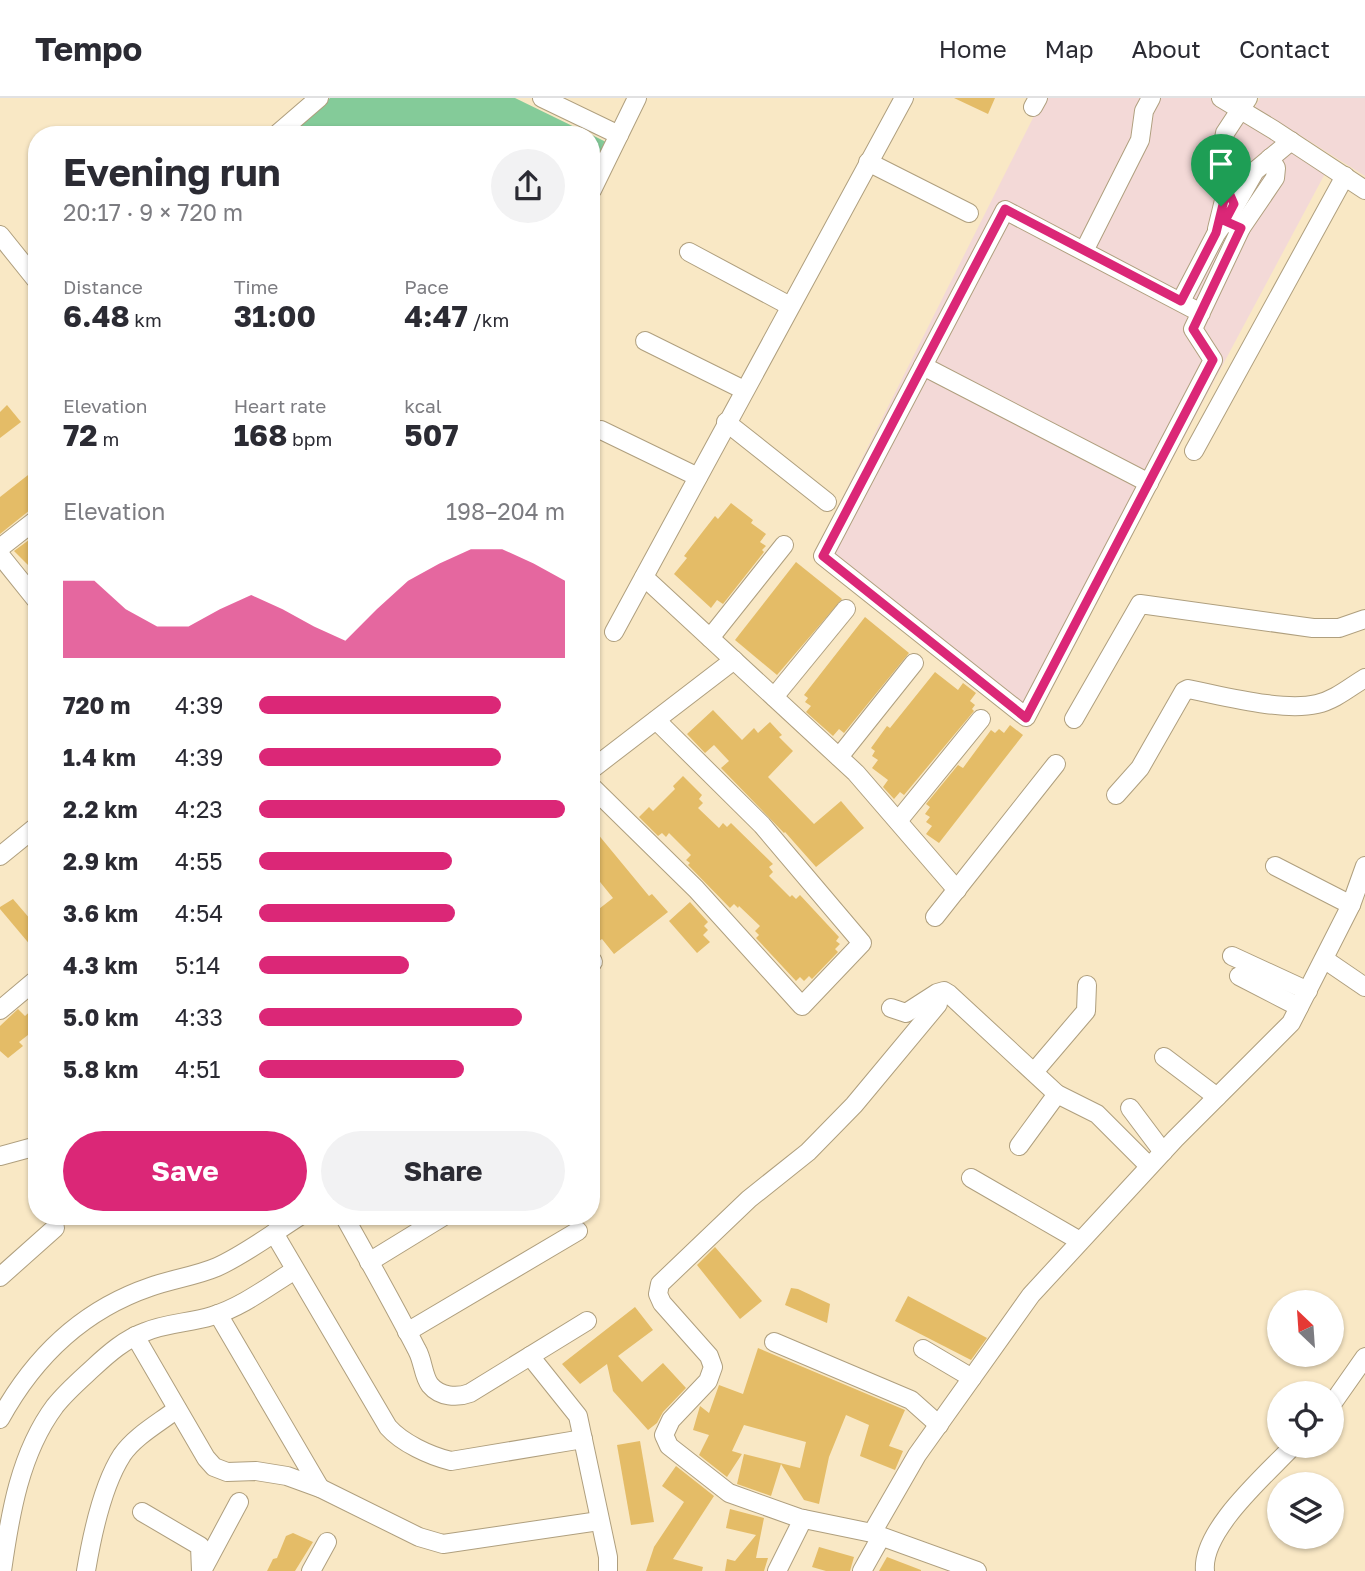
<!DOCTYPE html>
<meta charset="utf-8">
<style>
:root{--surface:#fff;--page:#f2f2f3;--text:#2b2b33;--muted:#7c7c81;--line:#e1e1e2;--accent:#db2777}
body{margin:0;font-family:"Golos Text",sans-serif;background:var(--page);color:var(--text);height:100vh;display:flex;flex-direction:column;font-size:26px;white-space:nowrap}
*{box-sizing:border-box;margin:0}
p{font-size:23px;color:var(--muted)}
.icon{flex:none;width:38px;height:38px;fill:none;stroke:currentColor;stroke-width:2;stroke-linecap:round;stroke-linejoin:round}
.map{position:relative;flex:1;overflow:hidden}
.side{position:absolute;left:28px;top:28px;width:572px;height:1099px;display:flex;flex-direction:column;background:var(--surface);border-radius:28px;box-shadow:0 2px 5px #0004}
.side>*{flex:none}
.needle{width:46px;rotate:335deg}
.buttons{position:absolute;left:1267px;top:1192px;display:grid;gap:14px}
.buttons a{display:grid;place-items:center;width:77px;height:77px;border-radius:50%;background:var(--surface);box-shadow:0 2px 5px #0004;font-size:35px}
.pin{position:absolute;display:grid;place-items:center;width:60px;height:60px;color:#fff;margin:-72px -30px;border-radius:50% 50% 50% 0;rotate:-45deg;box-shadow:0 0 7px #0007}
.pin .icon{rotate:45deg}
.round{display:grid;place-items:center;flex:none;width:74px;height:74px;border-radius:37px;background:var(--page)}
.headline{display:flex;align-items:center;justify-content:space-between;height:119px;padding:0 35px}
h1{font-size:38px;font-weight:700;line-height:52px}
.metrics{display:grid;grid-template-columns:repeat(3,1fr);gap:10px;height:119px;padding:7px 35px}
.metrics div{display:grid;align-content:center}
.metrics b{font-size:30px;font-weight:700}
.metrics small{font-size:19px;font-weight:400}
.metrics p{font-size:19px}
.chart{height:196px;padding:14px 35px}
.chart p{display:flex;justify-content:space-between}
.chart svg{width:100%;height:126px;margin-top:7px;fill:var(--accent);opacity:.7}
.primary-button{display:flex;gap:14px;margin-top:auto;padding:14px 35px}
.primary-button a{flex:1;height:80px;border-radius:42px;background:var(--accent);color:#fff;font-size:28px;font-weight:700;line-height:80px;text-align:center}
.primary-button a+a{background:var(--page);color:var(--text)}
ul{padding:0 35px;list-style:none;font-size:23px}
li{display:grid;grid-template-columns:112px 84px 1fr;align-items:center;height:52px}
li i{height:18px;border-radius:9px;background:var(--accent)}
header{display:flex;align-items:center;gap:42px;box-sizing:border-box;height:98px;padding:0 35px;background:var(--surface);border-bottom:2px solid var(--line)}
header strong{font-size:33px}
nav{display:flex;gap:38px;margin-inline-start:auto;font-size:24px}
.map>svg:first-child{display:block}
.commercial{fill:#f3d9d7}
.green{fill:#84cb99}
.building{fill:#e4bc67}
.lines{fill:none;stroke-linecap:round;stroke-linejoin:round}
.minor-casing{stroke:#af9f7e;stroke-width:20}
.minor{stroke:#fff;stroke-width:18}
.route-casing{stroke:#fff;stroke-width:14}
.route{stroke:#db2777;stroke-width:9}
</style>
<header>
<strong>Tempo</strong>
<nav><a>Home</a><a>Map</a><a>About</a><a>Contact</a></nav>
</header>
<div class="map">
<svg width="1365" height="1473" viewBox="0 0 1365 1473">
<rect width="100%" height="100%" fill="#f9e8c5"/>
<g class="commercial">
<path d="M1043 0H1241L1328 70 1028 631 813 458Z"/>
<path d="M1260 0H1365V78L1255 9Z"/>
</g>
<g class="green">
<path d="M330 0H515L591 37H287Z"/>
<path d="M592 37 606 44 592 73Z"/>
</g>
<g class="building">
<path d="M954 0H995L988 16Z"/>
<path d="M7 307 21 324 0 340V314Z"/>
<path d="M37 370V410L30 412 0 436V399Z"/>
<path d="M731 405 753 422 751 425 766 436 760 444 766 448 762 452 764 454 723 506 717 502 711 510 674 476 687 460 684 458 704 432 715 418 718 421Z"/>
<path d="M37 436V476L14 453Z"/>
<path d="M796 464 842 501 777 577 735 542Z"/>
<path d="M865 519 909 555 844 635 839 631 833 638 806 614 811 608 805 604 808 600 804 597Z"/>
<path d="M935 574 958 592 963 585 976 595 970 603 975 607 972 611 974 613 904 697 900 694 894 701 883 689 888 682 872 670 878 662 872 658 875 653 871 650 887 628 890 630Z"/>
<path d="M713 612 742 642 754 630 758 635 770 624 782 637 779 639 793 653 768 679 814 726 841 703 864 730 816 769 785 734 784 735 721 670 729 663 714 647 705 655 687 636Z"/>
<path d="M1010 627 1023 637 939 745 926 736 932 728 926 724 930 719 925 716 930 709 926 706 958 667 963 670 991 632 995 635 999 631 1004 635Z"/>
<path d="M683 678 702 697 699 701 703 705 698 710 719 730 723 725 727 729 731 725 773 766 769 769 773 774 769 778 790 799 792 797 796 801 800 797 839 839 836 843 840 846 835 851 838 854 812 881 809 878 804 883 800 879 796 883 756 840 759 837 755 833 760 828 739 808 738 810 734 806 730 810 688 767 690 765 686 762 691 757 669 735 666 739 662 735 658 738 639 719 649 709 653 713 675 691 673 688Z"/>
<path d="M592 729 649 798 652 796 668 814 614 856 602 841 599 843 592 834V826L600 820 595 814 613 800 592 774Z"/>
<path d="M13 801 37 829V855L0 811V809Z"/>
<path d="M690 804 708 824 704 828 708 832 703 837 710 844 697 855 669 823Z"/>
<path d="M37 907V930L19 944 23 948 8 960 0 953V928L18 911 25 918Z"/>
<path d="M715 1149 762 1203 740 1221 697 1167Z"/>
<path d="M791 1190 798 1191 830 1206 827 1225 785 1207Z"/>
<path d="M908 1198 987 1240 971 1262 895 1223Z"/>
<path d="M635 1209 653 1232 618 1258 642 1284 663 1265 686 1290 663 1314 657 1325 648 1332 613 1293 607 1266 580 1286 562 1266Z"/>
<path d="M758 1250 905 1312 889 1348 903 1353 895 1372 860 1358 869 1327 846 1317 829 1359 819 1406 804 1402 781 1366 771 1398 737 1386 744 1356 800 1370 806 1344 744 1327 732 1353 742 1356 727 1379 699 1357 709 1337 693 1332 700 1308 709 1315 719 1287 743 1296Z"/>
<path d="M640 1343 654 1424 631 1427 617 1347Z"/>
<path d="M676 1368 714 1398 673 1461 703 1469 702 1473H646L654 1449 684 1404 662 1388Z"/>
<path d="M730 1411 764 1420 756 1460H768L764 1473H725L727 1461 735 1463 756 1437 726 1430Z"/>
<path d="M293 1435 313 1444 295 1473H267L273 1461 277 1460 286 1438Z"/>
<path d="M819 1449 854 1459 850 1473H826L812 1469Z"/>
<path d="M887 1459 921 1472V1473H879Z"/>
</g>
<g class="lines">
<defs>
<g id="minor">
<path d="M542 0 619 37"/>
<path d="M1221 0 1274 32 1365 92"/>
<path d="M1033 9 1038 0"/>
<path d="M276 37 319 0"/>
<path d="M868 64 969 115"/>
<path d="M592 92 637 0"/>
<path d="M1232 126 1241 130 1275 80 1276 70 1270 60"/>
<path d="M1217 131 1227 90 1228 69 1222 52 1225 35 1248 0"/>
<path d="M0 137 37 183"/>
<path d="M1084 153 1140 42 1144 13 1151 0"/>
<path d="M689 154 790 208"/>
<path d="M1181 203 1216 136 1232 113 1255 73 1291 43"/>
<path d="M1201 215 1005 112 823 458 1026 619 1213 262 1193 231 1241 130"/>
<path d="M645 243 744 292"/>
<path d="M923 268 1149 385"/>
<path d="M726 324 827 404"/>
<path d="M601 332 698 379"/>
<path d="M1194 353 1345 78"/>
<path d="M0 450 37 421"/>
<path d="M0 457 37 503"/>
<path d="M644 479 856 675 957 792"/>
<path d="M614 534 904 0"/>
<path d="M710 540 784 447"/>
<path d="M774 599 846 511"/>
<path d="M1074 621 1140 506 1313 530H1339L1365 521"/>
<path d="M839 659 914 565"/>
<path d="M592 671 734 562"/>
<path d="M592 689 696 791 802 908 862 845 762 727 656 622"/>
<path d="M1116 697 1140 670 1184 593 1188 591C1224 598 1283 614 1317 606 1335 602 1350 589 1365 580"/>
<path d="M898 723 981 621"/>
<path d="M0 758 37 728"/>
<path d="M1275 768 1351 807"/>
<path d="M935 819 1056 666"/>
<path d="M1232 858 1308 893"/>
<path d="M1324 861 1365 889"/>
<path d="M592 862 593 864"/>
<path d="M1239 878 1299 909"/>
<path d="M938 906 854 1007 808 1054 749 1101 660 1186 658 1196 662 1205 709 1258 713 1269 708 1283 671 1322 664 1337 669 1348 729 1395 799 1420 872 1435 977 1473"/>
<path d="M891 910 906 915 937 895 944 893 949 896 1057 996 1097 1016 1149 1068"/>
<path d="M0 912 37 881"/>
<path d="M1164 959 1217 999"/>
<path d="M1034 974 1086 913 1087 887"/>
<path d="M1130 1010 1163 1054"/>
<path d="M1019 1048 1057 996"/>
<path d="M0 1058 37 1048"/>
<path d="M971 1080 1080 1143"/>
<path d="M344 1118C369 1163 394 1207 417 1252 423 1262 423 1278 430 1287 440 1299 457 1300 470 1295L587 1223"/>
<path d="M274 1135 388 1329C402 1345 430 1358 451 1363L583 1341"/>
<path d="M369 1164 444 1118"/>
<path d="M0 1179 55 1130"/>
<path d="M218 1216 320 1390"/>
<path d="M407 1234 578 1133"/>
<path d="M135 1238 206 1360 214 1369 227 1374 256 1373 287 1378 320 1390 419 1439 443 1446 599 1423"/>
<path d="M774 1244 911 1302 939 1327"/>
<path d="M923 1251 972 1280"/>
<path d="M530 1258 578 1318 608 1459V1473"/>
<path d="M1332 1306 1365 1259"/>
<path d="M0 1321C34 1259 83 1212 150 1189 172 1181 196 1178 217 1169 246 1156 273 1135 300 1118"/>
<path d="M142 1414 200 1448 201 1473"/>
<path d="M872 1435 917 1357 1031 1197 1175 1041 1291 925 1351 807 1365 768"/>
<path d="M2 1473C10 1416 20 1355 55 1308 66 1294 80 1282 93 1270 108 1256 125 1241 145 1234 166 1225 190 1225 212 1218 242 1209 269 1188 295 1172"/>
<path d="M86 1473C92 1437 102 1388 122 1357 135 1338 159 1325 177 1311"/>
<path d="M202 1473 239 1404"/>
<path d="M311 1473 327 1444"/>
<path d="M777 1473 803 1421"/>
<path d="M862 1473 881 1439"/>
<path d="M1205 1473C1201 1432 1267 1376 1293 1348"/>
</g>
</defs>
<use href="#minor" class="minor-casing"/>
<use href="#minor" class="minor"/>
</g>
<g class="lines">
<defs>
<path id="route" d="M1227 90 1234 106 1225 123 1241 130 1193 231 1213 262 1026 620 823 458 1005 111 1181 203 1216 135Z"/>
</defs>
<use href="#route" class="route-casing"/>
<use href="#route" class="route"/>
</g>
</svg>
<div class="buttons">
<a><svg class="needle" viewBox="-14 -14 28 28"><path d="M0-13l5 13h-10z" fill="#e53935"/><path d="M0 13l5-13h-10z" fill="#7c7c81"/></svg></a>
<a><svg class="icon" aria-label="locate" viewBox="0 0 24 24"><circle cx="12" cy="12" r="6"/><path d="M12 2v4M12 18v4M2 12h4M18 12h4"/></svg></a>
<a><svg class="icon" aria-label="layers" viewBox="0 0 24 24"><path d="M12 4l9 5-9 5-9-5zM3 14l9 5 9-5"/></svg></a>
</div>
<div class="pin" style="left:1221px;top:108px;background:#1e9e55"><svg class="icon" aria-label="arrive" viewBox="0 0 24 24"><path d="M6 21V4h12l-3 4 3 4H6"/></svg></div>
<section class="side">
<div class="headline"><div><h1>Evening run</h1><p>20:17 · 9 × 720 m</p></div><a class="round"><svg class="icon" aria-label="share" viewBox="0 0 24 24"><path d="M12 15V3M7 8l5-5 5 5M5 13v7h14v-7"/></svg></a></div>
<div class="metrics">
<div><p>Distance</p><b>6.48<small> km</small></b></div>
<div><p>Time</p><b>31:00</b></div>
<div><p>Pace</p><b>4:47<small> /km</small></b></div>
</div>
<div class="metrics">
<div><p>Elevation</p><b>72<small> m</small></b></div>
<div><p>Heart rate</p><b>168<small> bpm</small></b></div>
<div><p>kcal</p><b>507</b></div>
</div>
<div class="chart"><p><span>Elevation</span>198–204 m</p>
<svg viewBox="0 0 160 44" preserveAspectRatio="none"><path d="M0 44V17L10 17L20 27L30 33L40 33L50 27L60 22L70 27L80 33L90 38L100 27L110 17L120 11L130 6L140 6L150 11L160 17V44z"/></svg>
</div>
<ul>
<li><b>720 m</b>4:39<i style="width:79%"></i></li>
<li><b>1.4 km</b>4:39<i style="width:79%"></i></li>
<li><b>2.2 km</b>4:23<i style="width:100%"></i></li>
<li><b>2.9 km</b>4:55<i style="width:63%"></i></li>
<li><b>3.6 km</b>4:54<i style="width:64%"></i></li>
<li><b>4.3 km</b>5:14<i style="width:49%"></i></li>
<li><b>5.0 km</b>4:33<i style="width:86%"></i></li>
<li><b>5.8 km</b>4:51<i style="width:67%"></i></li>
</ul>
<div class="primary-button"><a>Save</a><a>Share</a></div>
</section>
</div>
